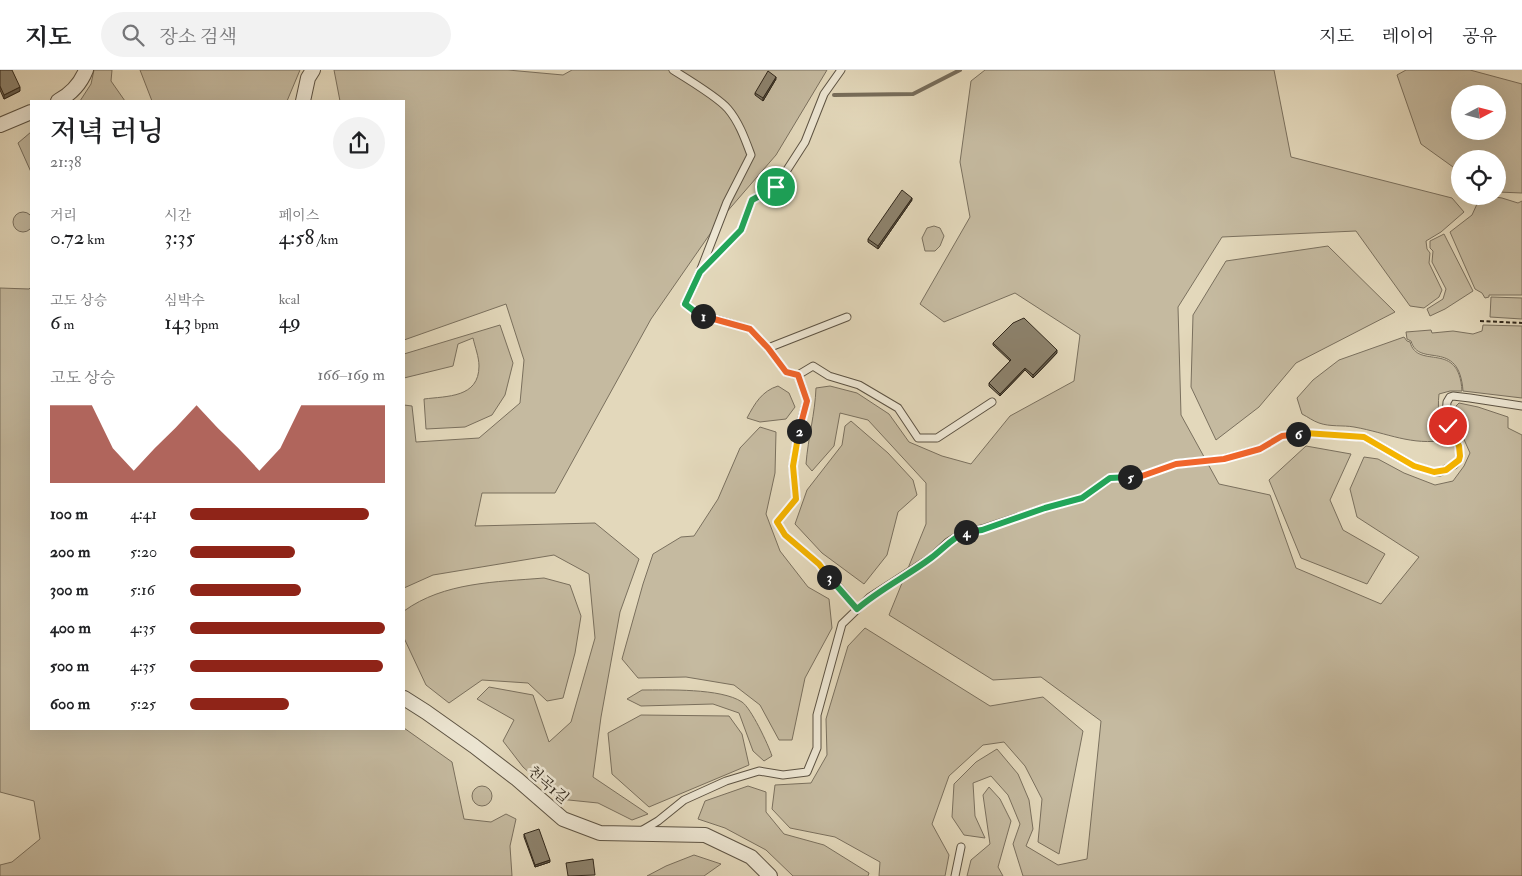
<!DOCTYPE html>
<html lang="ko">
<meta charset="utf-8">
<style>
:root{--surface:#fff;--page:#f2f2f2;--text:#202124;--muted:#757577;--line:#e0e0e0;--accent:#8f2418}
body{margin:0;font-family:"IM FELL Double Pica","Noto Serif KR",serif;background:var(--page);color:var(--text);height:100vh;display:flex;flex-direction:column;font-size:19px;white-space:nowrap}
*{box-sizing:border-box;margin:0}
p{font-size:16px;color:var(--muted)}
.icon{flex:none;width:28px;height:28px;fill:none;stroke:currentColor;stroke-width:2;stroke-linecap:round;stroke-linejoin:round}
.map{position:relative;flex:1;overflow:hidden}
.panel{position:absolute;left:30px;top:30px;width:375px;height:630px;display:flex;flex-direction:column;background:var(--surface);border-radius:0px;box-shadow:0 5px 20px #0002}
.panel>*{flex:none}
.needle{width:32px;rotate:83deg}
.controls{position:absolute;left:1451px;top:15px;display:grid;gap:10px}
.controls a{display:grid;place-items:center;width:55px;height:55px;border-radius:50%;background:var(--surface);box-shadow:0 5px 20px #0002;font-size:25px}
.pin{position:absolute;display:grid;place-items:center;width:42px;height:42px;color:#fff;margin:-21px;border:2px solid #fff;border-radius:50%;box-shadow:0 1px 5px #0007}
.km{position:absolute;width:25px;height:25px;margin:-12px;border-radius:50%;background:#222;color:#fff;font-size:14px;line-height:25px;text-align:center}
.round{display:grid;place-items:center;flex:none;width:52px;height:52px;border-radius:26px;background:var(--page)}
.summary{display:flex;align-items:center;justify-content:space-between;height:85px;padding:0 20px}
h1{font-size:28px;font-weight:600;line-height:38px}
.figures{display:grid;grid-template-columns:repeat(3,1fr);gap:8px;height:85px;padding:5px 20px}
.figures div{display:grid;align-content:center}
.figures b{font-size:21px;font-weight:600}
.figures small{font-size:14px;font-weight:400}
.figures p{font-size:14px}
.chart{height:140px;padding:10px 20px}
.chart p{display:flex;justify-content:space-between}
.chart svg{width:100%;height:90px;margin-top:5px;fill:var(--accent);opacity:.7}
ul{padding:0 20px;list-style:none;font-size:16px}
li{display:grid;grid-template-columns:80px 60px 1fr;align-items:center;height:38px}
li i{height:12px;border-radius:6px;background:var(--accent)}
header{display:flex;align-items:center;gap:30px;box-sizing:border-box;height:70px;padding:0 25px;background:var(--surface);border-bottom:1px solid var(--line)}
header strong{font-size:24px}
nav{display:flex;gap:28px;margin-inline-start:auto;font-size:18px}
.search{width:350px;height:45px;background:var(--page);display:flex;align-items:center;gap:12px;box-sizing:border-box;padding:0 18px;border-radius:28px;color:var(--muted);font-size:19px}
.map>svg:first-child{display:block}
.green{fill:#c5baa0;stroke:#7a705e;fill-rule:evenodd}
.lines{fill:none;stroke-linecap:round;stroke-linejoin:round}
.stream{stroke:#776d5b;stroke-width:4}
.lane-casing{stroke:#5d5343;stroke-width:9}
.street-casing{stroke:#5d5343;stroke-width:16}
.path{stroke:#30271b;stroke-width:2;stroke-dasharray:4 2.5;stroke-linecap:butt}
.lane{stroke:#ede6d3;stroke-width:7}
.street{stroke:#ede6d3;stroke-width:14}
.wall{fill:#79715f;stroke:#30271b}
.shaded-wall{fill:#635c4d;stroke:#30271b}
.building{fill:#8d836e;stroke:#30271b}
.split-1-casing{stroke:#fff;stroke-width:10}
.split-2-casing{stroke:#fff;stroke-width:10}
.split-3-casing{stroke:#fff;stroke-width:10}
.split-4-casing{stroke:#fff;stroke-width:10}
.split-5-casing{stroke:#fff;stroke-width:10}
.split-6-casing{stroke:#fff;stroke-width:10}
.split-7-casing{stroke:#fff;stroke-width:10}
.split-1{stroke:#22a559;stroke-width:6}
.split-2{stroke:#f0652b;stroke-width:6}
.split-3{stroke:#f5b400;stroke-width:6}
.split-4{stroke:#22a559;stroke-width:6}
.split-5{stroke:#22a559;stroke-width:6}
.split-6{stroke:#f0652b;stroke-width:6}
.split-7{stroke:#f5b400;stroke-width:6}
.labels{text-anchor:middle;dominant-baseline:central;stroke-width:5;stroke-linejoin:round;paint-order:stroke}
.street-label{font-size:15px;fill:#30271b;stroke:#ede6d3}
</style>
<header>
<strong>지도</strong>
<div class="search"><svg class="icon" aria-label="search" viewBox="0 0 24 24"><circle cx="10" cy="10" r="6"/><path d="M15 15l6 6"/></svg>장소 검색</div>
<nav><a>지도</a><a>레이어</a><a>공유</a></nav>
</header>
<div class="map">
<svg width="1522" height="806" viewBox="0 0 1522 806">
<rect width="100%" height="100%" fill="#e3d8bb"/>
<filter id="stains"><feTurbulence type="fractalNoise" baseFrequency=".004" numOctaves="4"/><feColorMatrix values="0 0 0 0 .2 0 0 0 0 .09 0 0 0 0 .02 0 0 0 .5 -.17"/></filter>
<radialGradient id="worn" r=".72"><stop offset=".6" stop-color="#630" stop-opacity="0"/><stop offset="1" stop-color="#630" stop-opacity=".3"/></radialGradient>
<g class="green">
<path d="M94 0H112L111 11 125 31H80L91 14Z"/>
<path d="M140 0H300L287 31H152Z"/>
<path d="M334 0H508L563 5 572 0H827L776 85 719 151 651 249 555 423H482L475 456 595 453 639 489 620 542 601 647 593 707 648 744 632 750 598 733 559 729 523 697 503 671 514 650 477 629 489 617 533 625 549 672 571 652 595 568 589 504 554 485 433 505 404 518V335L412 336 416 372 479 368 520 333 524 290 506 234 404 270V31H340Z"/>
<path d="M985 0H1274L1291 87 1452 128 1464 142 1441 162 1426 171 1427 179 1430 183 1429 193 1442 220 1439 227 1424 238 1410 236 1356 161 1222 167 1178 237 1181 345 1219 414 1270 425 1296 498 1381 534 1419 487 1357 447 1350 419 1364 387 1378 389 1404 403 1435 415 1453 411 1464 396 1470 383 1454 347 1456 336 1459 333 1478 337 1508 347V358L1522 365V806H1023L1013 774 1020 754 1008 725 991 706 973 713 975 746 985 768 964 765 952 747 954 714 976 692 997 679 1018 704 1029 730 1033 759 1026 776 1058 795 1087 789 1101 651 1041 607 993 610 889 545 926 454V413L868 350 840 343 834 376 812 401 806 394C808 368 815 344 816 318L830 316 857 323 889 344 909 372 942 386 971 394 1010 346 1074 311 1080 265 1015 223 944 252 920 234 970 147 960 92 971 11Z"/>
<path d="M1406 0H1470L1522 14V123L1498 122V89H1460V102L1421 74 1397 5ZM1460 24H1498V61H1460Z"/>
<path d="M31 62V102L18 73Z"/>
<path d="M1488 126 1502 128 1518 133 1522 131V225H1489V227L1485 228 1482 223 1475 219 1450 162 1472 145 1477 134Z"/>
<circle cx="23" cy="152" r="10"/>
<path d="M934 156 940 158 944 166 940 176 935 181H925L922 168 927 158Z"/>
<path d="M1444 164 1473 221 1445 239 1430 246 1427 239 1443 229 1446 219 1432 192 1433 181 1430 178V171Z"/>
<path d="M1328 176 1395 242 1296 293 1259 337 1216 370 1191 317 1193 245 1226 191Z"/>
<path d="M31 217V659L404 658 452 692 464 749 491 752 506 744 516 749 510 776 512 806H0V795L12 792 40 769 34 731 0 722V218L29 219Z"/>
<path d="M1491 227 1522 228V249L1490 247Z"/>
<path d="M500 255 513 293 505 325 492 345 465 357 426 359 424 329C447 326 479 328 479 296 479 287 475 277 473 268L458 274 453 296 404 308V284Z"/>
<path d="M1483 255 1522 256V328L1463 321C1459 267 1419 299 1411 271L1407 269 1406 262 1431 260 1432 263 1453 261 1473 264 1482 261Z"/>
<path d="M1404 267 1407 271 1410 272C1418 301 1459 269 1462 321H1450L1439 324C1437 342 1440 353 1446 370 1411 376 1388 363 1354 357 1343 355 1330 357 1319 353 1313 351 1308 347 1302 344L1297 328 1313 310 1339 290Z"/>
<path d="M778 316 789 323 795 337 786 349 760 352 747 348C755 333 762 321 778 316Z"/>
<path d="M851 351 888 383 913 410 917 425 898 442 887 485 864 514 822 483 795 454 807 420 842 375 845 356Z"/>
<path d="M760 357 776 362 775 403 766 444 780 481 808 517 829 529 832 558 805 608 792 670H779L760 635 734 615 686 607 638 608 622 589 643 514 653 484 681 467 694 466 718 429 740 378Z"/>
<path d="M1306 376 1351 384 1330 430 1343 460 1385 484 1367 514 1301 488 1269 410Z"/>
<path d="M544 508 570 515 581 546 575 583 563 628 547 631 528 613 482 610 449 633 426 615 404 568V541C444 512 496 512 544 508Z"/>
<path d="M865 558 990 636 1043 627 1083 661 1059 784 1038 772 1042 729 1025 696 1004 672 983 675 949 706 932 754 949 785 945 806H879L880 792 835 767 790 758 772 739 775 715 811 713 827 685 826 649 848 576Z"/>
<path d="M642 620C667 620 721 618 742 632 751 638 768 674 772 686L764 691 753 681 739 643 713 634 641 636 627 629Z"/>
<path d="M641 645 729 646 742 664 749 695 649 737 612 704 608 663Z"/>
<path d="M748 716 766 722V742L784 764 824 775 869 803 868 806H793L766 780 725 758 698 749 705 731Z"/>
<circle cx="482" cy="726" r="10"/>
<path d="M989 717 1000 729 1011 751 998 797 1003 806H967L971 790 990 774 983 725Z"/>
<path d="M694 785 721 794 704 806H647L666 796Z"/>
</g>
<g class="lines">
<path class="stream" d="M834 25 913 24 960 0"/>
<defs>
<g id="lane">
<path d="M673 0C686 8 719 28 728 39 739 52 745 69 751 85L727 132 701 199"/>
<path d="M841 0 824 24 805 72 776 117 752 130 741 160 700 202 685 234 698 244 750 259 768 278 786 302 798 305 813 296 829 306 859 315 898 338 918 368H937L992 332"/>
<path d="M768 278 847 247"/>
<path d="M798 305 807 331 800 355 793 396 796 429 777 452 785 465 819 494 857 539"/>
<path d="M641 761 658 751 684 730 726 711 759 701 783 705 807 702 817 678V645L842 554 870 527 932 487 948 472 964 462 982 459 1045 438 1082 428 1110 408 1142 406 1176 394 1223 389 1260 379 1282 366 1305 363 1364 367 1414 396 1434 402H1440L1454 395 1459 390 1460 386 1459 376 1448 356 1446 348 1447 332 1450 327 1453 326 1470 328 1522 336"/>
<path d="M955 806 961 777"/>
</g>
<g id="street">
<path d="M58 31C71 24 80 15 86 0"/>
<path d="M303 31 308 8 313 0"/>
<path d="M0 55 31 42"/>
<path d="M404 628 426 642 474 676 517 709 563 749 600 763 705 765 751 787 770 806"/>
</g>
</defs>
<use href="#lane" class="lane-casing"/>
<use href="#street" class="street-casing"/>
<path class="path" d="M1480 251 1522 253"/>
<use href="#lane" class="lane"/>
<use href="#street" class="street"/>
</g>
<g class="wall">
<path d="M0 0 20 21 4 29 0 20Z"/>
<path d="M776 9 763 31 755 25V23Z"/>
<path d="M912 130 878 179 868 172V169Z"/>
<path d="M993 273 1057 283 1033 308 1025 300 1000 326 989 316V313L1010 291 993 275Z"/>
<path d="M524 764 550 792 535 797 524 767Z"/>
</g>
<g class="shaded-wall">
<path d="M776 7V9L763 31V28Z"/>
<path d="M20 17V21L4 29V25Z"/>
<path d="M912 128V130L878 179V176Z"/>
<path d="M1057 280V283L1033 308V305Z"/>
<path d="M1025 298V300L1000 326V324Z"/>
<path d="M550 790V792L535 797V795Z"/>
</g>
<g class="building">
<path d="M0 0H12L20 17 4 25 0 16Z"/>
<path d="M768 1 776 7 763 28 755 23Z"/>
<path d="M902 120 912 128 878 176 868 169Z"/>
<path d="M1024 248 1057 280 1033 305 1025 298 1000 324 989 313 1011 290 993 273 1013 253Z"/>
<path d="M539 759 550 790 535 795 524 764Z"/>
<path d="M593 789 595 805 568 806 566 793Z"/>
</g>
<g class="lines">
<defs>
<path id="split-1" d="M703 246 698 244 685 234 700 202 741 160 752 130 776 117"/>
<path id="split-2" d="M703 246 750 259 768 278 786 302 798 305 807 331 799 361"/>
<path id="split-3" d="M799 361 793 396 796 429 777 452 785 465 819 494 829 507"/>
<path id="split-4" d="M829 507 857 539C880 519 907 506 931 488 943 479 952 468 966 462"/>
<path id="split-5" d="M966 462 982 460 1045 438 1082 428 1110 408 1130 407"/>
<path id="split-6" d="M1130 407 1142 406 1176 394 1224 389 1260 379 1282 366 1298 364"/>
<path id="split-7" d="M1298 364 1305 363 1364 367 1414 396 1434 402 1446 400 1459 390 1460 386 1459 376 1448 356"/>
</defs>
<use href="#split-1" class="split-1-casing"/>
<use href="#split-2" class="split-2-casing"/>
<use href="#split-3" class="split-3-casing"/>
<use href="#split-4" class="split-4-casing"/>
<use href="#split-5" class="split-5-casing"/>
<use href="#split-6" class="split-6-casing"/>
<use href="#split-7" class="split-7-casing"/>
<use href="#split-1" class="split-1"/>
<use href="#split-2" class="split-2"/>
<use href="#split-3" class="split-3"/>
<use href="#split-4" class="split-4"/>
<use href="#split-5" class="split-5"/>
<use href="#split-6" class="split-6"/>
<use href="#split-7" class="split-7"/>
</g>
<g class="labels">
<g class="street-label">
<text transform="translate(548 715) rotate(41)">천곡1길</text>
</g>
</g>
<rect width="100%" height="100%" filter="url(#stains)"/>
<rect width="100%" height="100%" fill="url(#worn)"/>
</svg>
<div class="controls">
<a><svg class="needle" viewBox="-14 -14 28 28"><path d="M0-13l5 13h-10z" fill="#e53935"/><path d="M0 13l5-13h-10z" fill="#757577"/></svg></a>
<a><svg class="icon" aria-label="locate" viewBox="0 0 24 24"><circle cx="12" cy="12" r="6"/><path d="M12 2v4M12 18v4M2 12h4M18 12h4"/></svg></a>
</div>
<div class="pin" style="left:776px;top:117px;background:#1e9e55"><svg class="icon" aria-label="arrive" viewBox="0 0 24 24"><path d="M6 21V4h12l-3 4 3 4H6"/></svg></div>
<div class="pin" style="left:1448px;top:356px;background:#d93025"><svg class="icon" aria-label="check" viewBox="0 0 24 24"><path d="M5 12l5 5 9-10"/></svg></div>
<b class="km" style="left:703px;top:246px">1</b>
<b class="km" style="left:799px;top:361px">2</b>
<b class="km" style="left:829px;top:507px">3</b>
<b class="km" style="left:966px;top:462px">4</b>
<b class="km" style="left:1130px;top:407px">5</b>
<b class="km" style="left:1298px;top:364px">6</b>
<section class="panel">
<div class="summary"><div><h1>저녁 러닝</h1><p>21:38</p></div><a class="round"><svg class="icon" aria-label="share" viewBox="0 0 24 24"><path d="M12 15V3M7 8l5-5 5 5M5 13v7h14v-7"/></svg></a></div>
<div class="figures">
<div><p>거리</p><b>0.72<small> km</small></b></div>
<div><p>시간</p><b>3:35</b></div>
<div><p>페이스</p><b>4:58<small> /km</small></b></div>
</div>
<div class="figures">
<div><p>고도 상승</p><b>6<small> m</small></b></div>
<div><p>심박수</p><b>143<small> bpm</small></b></div>
<div><p>kcal</p><b>49</b></div>
</div>
<div class="chart"><p><span>고도 상승</span>166–169 m</p>
<svg viewBox="0 0 160 44" preserveAspectRatio="none"><path d="M0 44V6L10 6L20 6L30 27L40 38L50 27L60 17L70 6L80 17L90 27L100 38L110 27L120 6L130 6L140 6L150 6L160 6V44z"/></svg>
</div>
<ul>
<li><b>100 m</b>4:41<i style="width:92%"></i></li>
<li><b>200 m</b>5:20<i style="width:54%"></i></li>
<li><b>300 m</b>5:16<i style="width:57%"></i></li>
<li><b>400 m</b>4:35<i style="width:100%"></i></li>
<li><b>500 m</b>4:35<i style="width:99%"></i></li>
<li><b>600 m</b>5:25<i style="width:51%"></i></li>
</ul>
</section>
</div>
